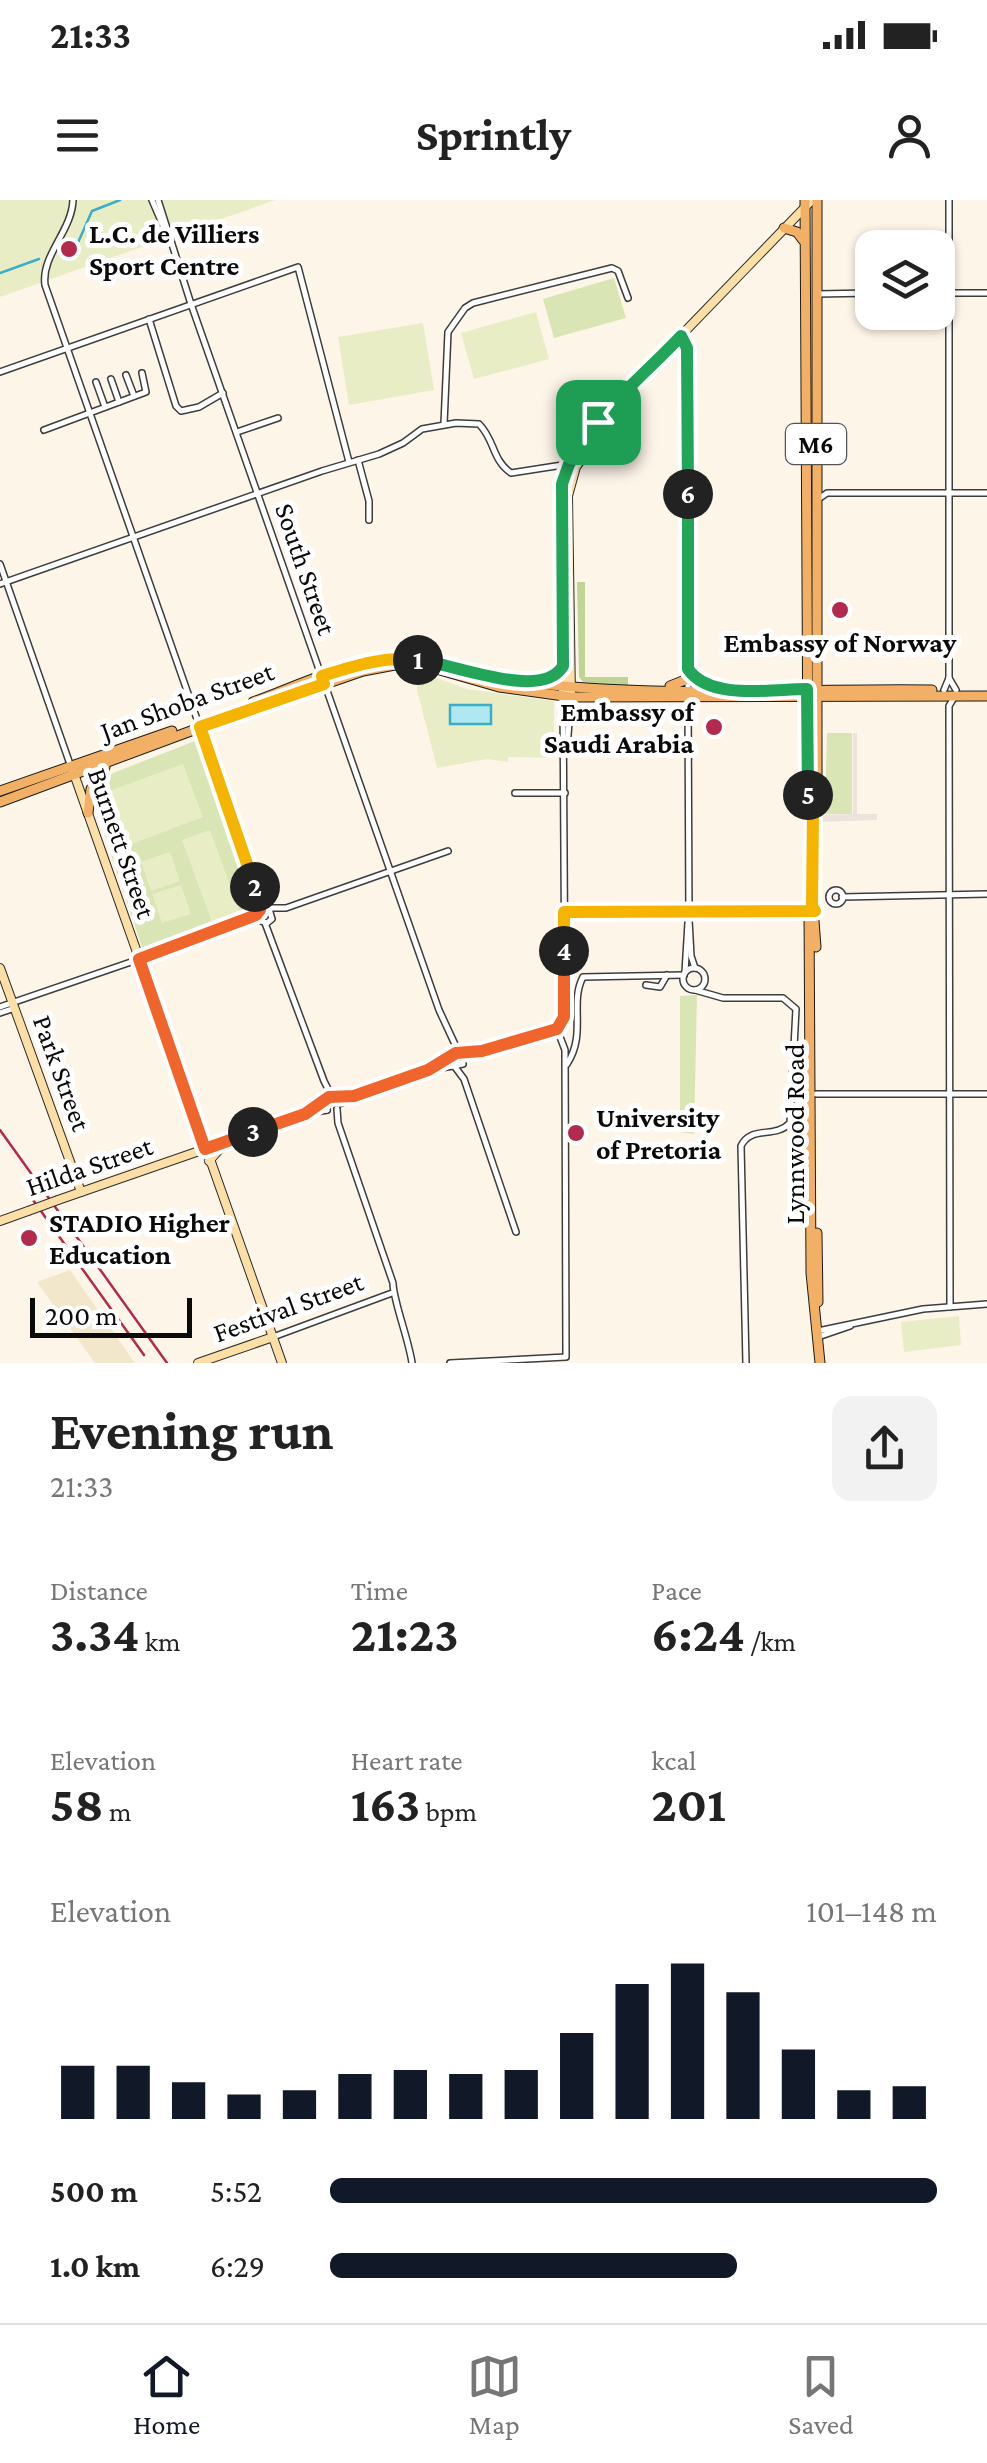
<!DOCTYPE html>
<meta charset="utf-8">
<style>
:root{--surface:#fff;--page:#f2f2f2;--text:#222;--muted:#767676;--line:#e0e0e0;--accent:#111827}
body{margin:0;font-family:"Crimson Pro",serif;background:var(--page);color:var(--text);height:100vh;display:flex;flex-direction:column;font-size:38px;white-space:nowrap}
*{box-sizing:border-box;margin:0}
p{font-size:32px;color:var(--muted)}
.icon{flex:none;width:55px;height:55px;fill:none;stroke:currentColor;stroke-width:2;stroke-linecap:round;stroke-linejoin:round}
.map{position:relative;height:1163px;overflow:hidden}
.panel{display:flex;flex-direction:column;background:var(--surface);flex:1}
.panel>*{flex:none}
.controls{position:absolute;left:855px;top:30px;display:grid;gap:20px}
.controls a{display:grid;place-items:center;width:100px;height:100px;border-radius:20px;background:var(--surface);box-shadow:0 2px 8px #0004;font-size:50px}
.scale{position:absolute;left:30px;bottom:25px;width:162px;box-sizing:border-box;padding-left:10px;border:5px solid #0a0a0a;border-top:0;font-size:28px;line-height:35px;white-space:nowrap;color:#0a0a0a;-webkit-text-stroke:8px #fff;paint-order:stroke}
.pin{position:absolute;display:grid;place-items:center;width:85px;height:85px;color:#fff;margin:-42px;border-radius:20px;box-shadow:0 5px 15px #0006}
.km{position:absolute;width:50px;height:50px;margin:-25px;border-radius:50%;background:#222;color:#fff;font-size:28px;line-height:50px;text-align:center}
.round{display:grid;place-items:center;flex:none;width:105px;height:105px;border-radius:20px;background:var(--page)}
.summary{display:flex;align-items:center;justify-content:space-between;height:170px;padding:0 50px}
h1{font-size:55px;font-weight:700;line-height:75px}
.metrics{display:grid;grid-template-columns:repeat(3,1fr);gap:15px;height:170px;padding:10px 50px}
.metrics div{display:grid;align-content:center}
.metrics b{font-size:50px;font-weight:700}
.metrics small{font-size:28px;font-weight:400}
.metrics p{font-size:28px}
.chart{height:280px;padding:20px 50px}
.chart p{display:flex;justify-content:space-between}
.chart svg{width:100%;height:180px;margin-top:10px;stroke:var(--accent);stroke-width:6}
ul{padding:0 50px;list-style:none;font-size:32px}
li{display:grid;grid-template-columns:160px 120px 1fr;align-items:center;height:75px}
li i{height:25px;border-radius:12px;background:var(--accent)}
.status{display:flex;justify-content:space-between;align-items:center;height:70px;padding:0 50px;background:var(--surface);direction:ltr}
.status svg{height:28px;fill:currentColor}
header{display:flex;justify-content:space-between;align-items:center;height:130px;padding:0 50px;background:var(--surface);font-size:45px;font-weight:700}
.tabs{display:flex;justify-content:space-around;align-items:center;height:140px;border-top:2px solid var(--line);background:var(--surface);font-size:28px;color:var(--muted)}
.tabs a{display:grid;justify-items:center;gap:5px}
.tabs .current{color:var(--accent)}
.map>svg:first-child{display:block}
.farmland{fill:#f2e6cb}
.green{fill:#d9e5b5}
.forest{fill:#c0d595}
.pitch{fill:#e8edc6}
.plaza{fill:#ece3da}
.water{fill:#b0e8f2;stroke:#3badc5;stroke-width:2.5}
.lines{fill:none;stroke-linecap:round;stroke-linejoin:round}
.stream{stroke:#3badc5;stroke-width:2.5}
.street-casing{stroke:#3d3d3d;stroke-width:8}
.secondary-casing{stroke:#2c2c2c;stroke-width:10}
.primary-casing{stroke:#1b1b1b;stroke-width:11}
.street{stroke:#fff;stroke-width:5}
.secondary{stroke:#fbdfa7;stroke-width:8}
.primary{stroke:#f1b065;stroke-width:9}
.rail{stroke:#b22b4f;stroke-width:2.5}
.secondary-bridge-casing{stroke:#2c2c2c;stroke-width:10;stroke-linecap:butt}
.secondary-bridge{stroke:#fbdfa7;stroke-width:8}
.split-1-casing{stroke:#fff;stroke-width:20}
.split-2-casing{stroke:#fff;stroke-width:20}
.split-3-casing{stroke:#fff;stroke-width:20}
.split-4-casing{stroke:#fff;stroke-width:20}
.split-5-casing{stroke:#fff;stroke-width:20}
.split-6-casing{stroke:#fff;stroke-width:20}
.split-7-casing{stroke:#fff;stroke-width:20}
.split-1{stroke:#22a559;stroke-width:12}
.split-2{stroke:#f5b400;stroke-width:12}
.split-3{stroke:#f0652b;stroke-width:12}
.split-4{stroke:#f0652b;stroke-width:12}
.split-5{stroke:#f5b400;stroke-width:12}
.split-6{stroke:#22a559;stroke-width:12}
.split-7{stroke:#22a559;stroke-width:12}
.poi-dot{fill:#b22b4f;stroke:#fff;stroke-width:4}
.labels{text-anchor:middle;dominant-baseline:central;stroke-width:10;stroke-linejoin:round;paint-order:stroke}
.shield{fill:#fff;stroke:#545454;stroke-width:2.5}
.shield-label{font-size:25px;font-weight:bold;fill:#0a0a0a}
.poi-label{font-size:28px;font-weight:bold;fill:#0a0a0a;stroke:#fff;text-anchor:start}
.street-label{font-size:28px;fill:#0a0a0a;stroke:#fff}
</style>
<div class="status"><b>21:33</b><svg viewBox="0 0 49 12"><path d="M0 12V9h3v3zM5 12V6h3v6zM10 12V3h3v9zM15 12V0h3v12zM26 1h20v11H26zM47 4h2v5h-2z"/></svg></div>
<header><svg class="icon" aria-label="menu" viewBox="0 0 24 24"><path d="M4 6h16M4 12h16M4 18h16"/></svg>Sprintly<svg class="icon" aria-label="person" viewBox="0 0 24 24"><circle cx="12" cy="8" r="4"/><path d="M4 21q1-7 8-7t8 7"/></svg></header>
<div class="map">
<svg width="987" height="1163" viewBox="0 0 987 1163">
<rect width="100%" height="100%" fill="#fef5e9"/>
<path class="farmland" d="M70 1070 135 1163H95L37 1082Z"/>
<g class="green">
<path d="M614 78 626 118 554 138 543 99Z"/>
<path d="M827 533H852V614H825Z"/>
<path d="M195 541 253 712 143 750 95 607 98 588 113 573Z"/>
<path d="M697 795 694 934 680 932V796Z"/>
</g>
<path class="forest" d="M577 382H585V477H628V486L583 482 579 477Z"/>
<g class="pitch">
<path d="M0 0H275L0 97Z"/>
<path d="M536 112 549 159 474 179 461 133Z"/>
<path d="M423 123 434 190 349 205 338 137Z"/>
<path d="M417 471 467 489 554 501V558L508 557V562L487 559 437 568 417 490Z"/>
<path d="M183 564 203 617 129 645 109 591Z"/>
<path d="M210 630 240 712 212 722 182 640Z"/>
<path d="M170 652 180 681 151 691 141 662Z"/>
<path d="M181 685 191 714 162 723 152 694Z"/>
<path d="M959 1116 961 1145 904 1152 901 1122Z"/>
</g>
<path class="plaza" d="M853 533H857V614H877V620L819 622 818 615 853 614Z"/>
<rect class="water" x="450" y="505" width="41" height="19"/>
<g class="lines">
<g class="stream">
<path d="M62 53 76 47 92 11 120 0"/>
<path d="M0 73 39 59"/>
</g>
<defs>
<g id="street">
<path d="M73 0C72 31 41 55 45 85L198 522"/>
<path d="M152 0 164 28"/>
<path d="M158 0 191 104 321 475"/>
<path d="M938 93H987"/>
<path d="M816 94 872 93"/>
<path d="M149 119 176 206 181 211 199 207 223 193"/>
<path d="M681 136 687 156 688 489"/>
<path d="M0 172 298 67 349 262"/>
<path d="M126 175 134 196"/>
<path d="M111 179 119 202"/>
<path d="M96 182 105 207"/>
<path d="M444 224 448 132 465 108 473 103 612 68 618 71 628 98"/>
<path d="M44 230 146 192 142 173"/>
<path d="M237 232 278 218"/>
<path d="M358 260 369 301V320"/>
<path d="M817 300 827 293H987"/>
<path d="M0 364 71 567"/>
<path d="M0 384 322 271 379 254 403 243 422 229 456 223 479 224C495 240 492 260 511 273L569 264"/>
<path d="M949 478 956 490"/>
<path d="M325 485 439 810 459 853"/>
<path d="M944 490 949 478V0"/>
<path d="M688 497 689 720 691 756 695 768"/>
<path d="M200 528 265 708"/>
<path d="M567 548 571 497"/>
<path d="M515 593H565"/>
<circle cx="836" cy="697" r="7"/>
<path d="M842 697 987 694"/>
<path d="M269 709 272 719 267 723 261 721 258 714 263 708H286L448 651"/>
<path d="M564 712H807"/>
<path d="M265 723 324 881 332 897"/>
<circle cx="694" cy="779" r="11"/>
<path d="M685 772 688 723"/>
<path d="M646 785 660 787 667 775"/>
<path d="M695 790 723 798H783L796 809 790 923C775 939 751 925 741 946L746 1163"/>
<path d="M0 807 236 726 258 714"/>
<path d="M0 813 15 808"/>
<path d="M557 829 563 821 565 811 563 496"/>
<path d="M461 854 463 864 453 866 450 859 456 853 482 851 557 829"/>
<path d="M567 864C587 834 569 803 583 777L684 775"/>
<path d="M455 867 464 879 516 1032"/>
<path d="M816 894H987"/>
<path d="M339 904 428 870 453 866"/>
<path d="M337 909 338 923 393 1083C393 1100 409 1140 412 1163"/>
<path d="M327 910 324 905 327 898 352 896"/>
<path d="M207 947 305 914 327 910"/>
<path d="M950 1107 949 506 955 496"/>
<path d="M818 1131 923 1109 987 1104"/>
<path d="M273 1137 392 1093"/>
<path d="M818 1137 850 1126"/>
<path d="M450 1163 566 1157 565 850 557 829"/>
</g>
<g id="secondary">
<path d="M563 496V277L598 222 624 190 639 179"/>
<path d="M571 497 568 296 576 267 639 179 812 0"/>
<path d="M73 571 282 1163"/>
<path d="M0 768 81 992"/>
<path d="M209 961 226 942"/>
<path d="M58 1000 205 949"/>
<path d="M0 1021 28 1011"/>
<path d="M198 1163 273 1137"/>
</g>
<g id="primary">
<path d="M805 0 808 571 809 602 813 611"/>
<path d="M817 0V598L813 611 809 711 811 1073 820 1163"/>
<path d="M784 28 797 32 803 40"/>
<path d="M435 462C465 467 494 478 525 482 659 499 797 488 932 490"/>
<path d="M544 480 556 476 563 466"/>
<path d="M670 486 685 480 688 469 697 481 708 485"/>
<path d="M253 502C306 483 361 453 420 460"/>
<path d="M0 591 172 531"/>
<path d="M0 602 207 525 363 471 395 465 426 466 499 487 571 497 987 496"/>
<path d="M88 613 91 589 105 567"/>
<path d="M813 708 816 747"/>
<path d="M817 1033 818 1102"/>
</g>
</defs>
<use href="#street" class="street-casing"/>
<use href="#secondary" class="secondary-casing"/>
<use href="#primary" class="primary-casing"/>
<use href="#street" class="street"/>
<use href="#secondary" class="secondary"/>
<use href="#primary" class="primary"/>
<g class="rail">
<path d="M0 930 167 1163"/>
<path d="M33 1000 144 1155"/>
</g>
<defs>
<path id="secondary-bridge" d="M28 1011 58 1000"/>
</defs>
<use href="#secondary-bridge" class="secondary-bridge-casing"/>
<use href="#secondary-bridge" class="secondary-bridge"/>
</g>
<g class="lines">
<defs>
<path id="split-1" d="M418 460C452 463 542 502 563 466L562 284 569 264 598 222"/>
<path id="split-2" d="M255 687 200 527 324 484 322 476C354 466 384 456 418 460"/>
<path id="split-3" d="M253 932 205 949 139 759 256 715 260 710 255 687"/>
<path id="split-4" d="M253 932 305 914 329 897 354 896 428 870 456 853 482 851 557 829 564 817V751"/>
<path id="split-5" d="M564 751V712L815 711 812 706 813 611 808 595"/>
<path id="split-6" d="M688 294V469C710 501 772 489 807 489L808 595"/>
<path id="split-7" d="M598 222C623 190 653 166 681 136L687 148 688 294"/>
</defs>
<use href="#split-1" class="split-1-casing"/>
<use href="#split-2" class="split-2-casing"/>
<use href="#split-3" class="split-3-casing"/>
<use href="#split-4" class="split-4-casing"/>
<use href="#split-5" class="split-5-casing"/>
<use href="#split-6" class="split-6-casing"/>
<use href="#split-7" class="split-7-casing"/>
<use href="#split-1" class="split-1"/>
<use href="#split-2" class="split-2"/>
<use href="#split-3" class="split-3"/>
<use href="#split-4" class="split-4"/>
<use href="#split-5" class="split-5"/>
<use href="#split-6" class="split-6"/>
<use href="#split-7" class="split-7"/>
</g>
<g class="poi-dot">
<circle cx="69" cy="49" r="10"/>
<circle cx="840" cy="410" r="10"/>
<circle cx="714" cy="527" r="10"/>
<circle cx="576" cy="933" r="10"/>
<circle cx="29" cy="1038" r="10"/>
</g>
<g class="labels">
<rect class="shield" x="786" y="224" width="60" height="40" rx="8"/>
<g class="shield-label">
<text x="816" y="244">M6</text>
</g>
<g class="poi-label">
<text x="89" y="33">L.C. de Villiers<tspan x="89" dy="32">Sport Centre</tspan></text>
<text x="840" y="442" text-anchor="middle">Embassy of Norway</text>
<text x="694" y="511" text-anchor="end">Embassy of<tspan x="694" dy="32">Saudi Arabia</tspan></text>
<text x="596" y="917">University<tspan x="596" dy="32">of Pretoria</tspan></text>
<text x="49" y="1022">STADIO Higher<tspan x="49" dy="32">Education</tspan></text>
</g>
<g class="street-label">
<text transform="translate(306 369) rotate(71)">South Street</text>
<text transform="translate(187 501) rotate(-20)">Jan Shoba Street</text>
<text transform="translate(122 643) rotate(71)">Burnett Street</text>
<text transform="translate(62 873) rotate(70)">Park Street</text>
<text transform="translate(794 934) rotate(-90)">Lynnwood Road</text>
<text transform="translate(89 966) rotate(-19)">Hilda Street</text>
<text transform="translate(288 1107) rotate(-20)">Festival Street</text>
</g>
</g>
</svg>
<div class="controls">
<a><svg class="icon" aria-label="layers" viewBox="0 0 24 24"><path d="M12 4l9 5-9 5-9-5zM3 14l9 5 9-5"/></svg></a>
</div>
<div class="scale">200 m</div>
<div class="pin" style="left:598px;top:222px;background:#1e9e55"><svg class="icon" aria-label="arrive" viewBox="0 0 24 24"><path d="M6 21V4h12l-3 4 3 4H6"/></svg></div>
<b class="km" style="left:418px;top:460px">1</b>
<b class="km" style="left:255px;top:687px">2</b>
<b class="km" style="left:253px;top:932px">3</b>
<b class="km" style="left:564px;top:751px">4</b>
<b class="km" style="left:808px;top:595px">5</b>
<b class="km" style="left:688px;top:294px">6</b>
</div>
<section class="panel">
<div class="summary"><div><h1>Evening run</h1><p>21:33</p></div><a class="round"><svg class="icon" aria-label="share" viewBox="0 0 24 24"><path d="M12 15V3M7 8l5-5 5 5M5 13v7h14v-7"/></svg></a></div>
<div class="metrics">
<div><p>Distance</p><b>3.34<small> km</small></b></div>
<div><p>Time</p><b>21:23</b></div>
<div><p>Pace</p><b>6:24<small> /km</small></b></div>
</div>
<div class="metrics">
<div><p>Elevation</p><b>58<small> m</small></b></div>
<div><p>Heart rate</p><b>163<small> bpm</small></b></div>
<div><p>kcal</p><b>201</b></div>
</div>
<div class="chart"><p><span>Elevation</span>101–148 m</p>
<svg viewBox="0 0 160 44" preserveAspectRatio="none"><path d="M5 44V31M15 44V31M25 44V35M35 44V38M45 44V37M55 44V33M65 44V32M75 44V33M85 44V32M95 44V23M105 44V11M115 44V6M125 44V13M135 44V27M145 44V37M155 44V36"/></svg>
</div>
<ul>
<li><b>500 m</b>5:52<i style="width:100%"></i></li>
<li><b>1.0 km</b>6:29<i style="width:67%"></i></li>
</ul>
</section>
<nav class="tabs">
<a class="current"><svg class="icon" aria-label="home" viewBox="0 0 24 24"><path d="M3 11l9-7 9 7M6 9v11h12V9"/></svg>Home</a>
<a><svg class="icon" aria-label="map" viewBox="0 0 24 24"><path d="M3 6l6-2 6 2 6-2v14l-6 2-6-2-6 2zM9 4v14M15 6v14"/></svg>Map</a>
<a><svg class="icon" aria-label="saved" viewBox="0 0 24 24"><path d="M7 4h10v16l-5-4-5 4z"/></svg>Saved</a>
</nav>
